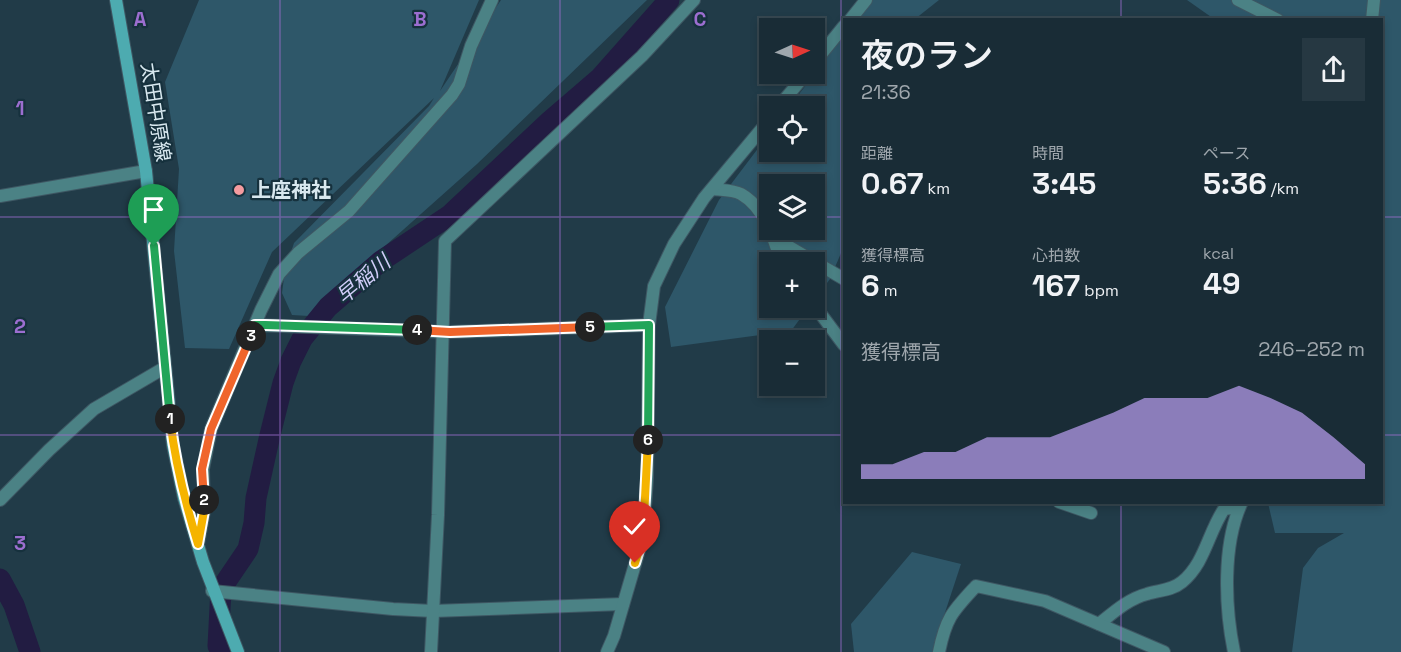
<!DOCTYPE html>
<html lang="ja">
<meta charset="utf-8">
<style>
:root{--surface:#192c36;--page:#263842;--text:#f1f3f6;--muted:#9fa7ad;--line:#374851;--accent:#bca0f2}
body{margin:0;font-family:"Space Grotesk","Noto Sans JP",sans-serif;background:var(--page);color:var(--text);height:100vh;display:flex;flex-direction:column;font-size:22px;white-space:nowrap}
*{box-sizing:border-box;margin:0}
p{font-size:20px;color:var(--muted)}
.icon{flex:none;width:33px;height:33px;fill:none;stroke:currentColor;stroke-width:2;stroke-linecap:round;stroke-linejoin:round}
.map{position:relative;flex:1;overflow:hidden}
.side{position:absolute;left:843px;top:18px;width:540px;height:486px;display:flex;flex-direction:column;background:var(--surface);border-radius:0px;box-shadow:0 3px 9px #0003,0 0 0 2px var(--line)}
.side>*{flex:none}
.needle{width:39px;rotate:87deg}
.tools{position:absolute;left:759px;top:18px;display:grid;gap:12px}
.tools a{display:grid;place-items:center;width:66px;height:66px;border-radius:0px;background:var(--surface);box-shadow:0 3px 9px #0003,0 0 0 2px var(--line);font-size:30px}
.pin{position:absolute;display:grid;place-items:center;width:51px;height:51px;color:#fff;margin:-62px -26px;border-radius:50% 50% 50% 0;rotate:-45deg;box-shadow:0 0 6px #0007}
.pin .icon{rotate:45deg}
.km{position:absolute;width:30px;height:30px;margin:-15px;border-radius:50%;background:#222;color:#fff;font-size:16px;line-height:30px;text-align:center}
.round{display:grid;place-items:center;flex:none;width:63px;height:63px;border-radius:0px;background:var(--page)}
.head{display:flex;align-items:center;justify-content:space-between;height:102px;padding:0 18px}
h1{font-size:33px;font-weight:600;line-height:45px}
.metrics{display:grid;grid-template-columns:repeat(3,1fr);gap:9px;height:102px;padding:6px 18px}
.metrics div{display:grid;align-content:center}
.metrics b{font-size:30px;font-weight:600}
.metrics small{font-size:16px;font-weight:400}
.metrics p{font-size:16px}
.chart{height:168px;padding:12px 18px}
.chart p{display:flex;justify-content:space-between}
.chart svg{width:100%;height:108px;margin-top:6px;fill:var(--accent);opacity:.7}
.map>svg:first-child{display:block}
.green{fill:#2e5769;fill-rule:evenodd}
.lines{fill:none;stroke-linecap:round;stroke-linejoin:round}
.river{stroke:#221c42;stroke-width:21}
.minor-casing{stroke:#3e5763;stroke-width:14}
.tertiary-casing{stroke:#3e5763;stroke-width:14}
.secondary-casing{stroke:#3e5763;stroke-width:14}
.minor{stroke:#4b8285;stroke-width:12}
.tertiary{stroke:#4b8285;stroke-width:12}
.secondary{stroke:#4dabb0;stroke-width:12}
.split-1-casing{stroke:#fff;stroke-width:12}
.split-2-casing{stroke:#fff;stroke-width:12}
.split-3-casing{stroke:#fff;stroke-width:12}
.split-4-casing{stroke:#fff;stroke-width:12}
.split-5-casing{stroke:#fff;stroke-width:12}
.split-6-casing{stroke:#fff;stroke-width:12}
.split-7-casing{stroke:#fff;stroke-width:12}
.split-1{stroke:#22a559;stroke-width:8}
.split-2{stroke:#f5b400;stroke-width:8}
.split-3{stroke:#f0652b;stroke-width:8}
.split-4{stroke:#22a559;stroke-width:8}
.split-5{stroke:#f0652b;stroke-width:8}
.split-6{stroke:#22a559;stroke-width:8}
.split-7{stroke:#f5b400;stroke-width:8}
.grid{fill:none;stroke:#9c6ed0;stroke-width:1.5;stroke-opacity:0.55}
.poi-dot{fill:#f49b9f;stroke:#16313d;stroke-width:2}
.labels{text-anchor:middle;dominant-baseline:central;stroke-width:4.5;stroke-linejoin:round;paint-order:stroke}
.street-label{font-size:20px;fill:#d8e8ef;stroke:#16313d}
.poi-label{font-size:20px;font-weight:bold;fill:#d8e8ef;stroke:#16313d;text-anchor:start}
.water-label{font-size:21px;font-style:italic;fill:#d0cdf8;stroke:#16313d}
.grid-label{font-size:20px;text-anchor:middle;font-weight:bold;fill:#9c6ed0;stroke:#16313d;stroke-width:4.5;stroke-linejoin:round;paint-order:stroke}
</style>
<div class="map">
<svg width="1401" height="652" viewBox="0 0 1401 652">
<rect width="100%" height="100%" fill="#213b48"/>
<g class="green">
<path d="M199 0H479L440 91 501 0H647L477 164 385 246 326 317 292 315 282 293 285 270 294 243 429 106 434 98 272 252 229 349 185 348 174 251 179 169 165 82Z"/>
<path d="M871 0H939L915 19 856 20Z"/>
<path d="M1187 0H1401V652H1292L1303 568 1318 548 1344 533H1275L1268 503 1382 502V20L1214 19Z"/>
<path d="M844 35V246L830 279 815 299 814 262H770V308H808L791 331 671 347 665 307 719 200 769 134 770 152H814V106H790ZM770 184H814V230H770Z"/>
<path d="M912 552 961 564 932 652H854L851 624Z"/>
</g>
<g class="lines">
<g class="river">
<path d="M0 579 14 605 30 652"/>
<path d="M222 652 218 646 221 589 248 549 254 523 256 498 270 435 283 383 291 361 302 339 328 307 381 261 450 215 550 121 600 78 669 0"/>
</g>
<defs>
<g id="minor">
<path d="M1238 0 1278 20"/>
<path d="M1372 20 1374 0"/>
<path d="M712 189C720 190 734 190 741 194 764 207 774 238 781 262"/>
<path d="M0 196 146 171"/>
<path d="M774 238 844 279"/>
<path d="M814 305 844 345"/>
<path d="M255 325 450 332 649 325"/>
<path d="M0 500 49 450 94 409 164 368"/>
<path d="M1059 502 1091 513"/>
<path d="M198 544 204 511 203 469 211 429 261 310 279 274 298 253 349 211 452 95 459 84 471 46 492 0"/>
<path d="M212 591 393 609 433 611 623 604"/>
<path d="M1099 624C1114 612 1128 599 1147 594 1159 590 1171 591 1182 582 1205 563 1208 533 1224 509L1239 507"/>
<path d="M431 652 438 515 445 241 642 56 694 0"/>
<path d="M939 652C946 617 953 611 976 586L1045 601 1164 652"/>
<path d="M1234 652C1225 608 1222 544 1242 502"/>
</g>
<g id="tertiary">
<path d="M850 20 866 0"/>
<path d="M814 63 844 26"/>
<path d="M779 106 806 74"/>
<path d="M607 652 614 636 643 537 647 478 649 325 654 286 674 244 704 198 770 119"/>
</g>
<path id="secondary" d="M116 0 146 171 173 445 184 498 203 562 238 652"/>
</defs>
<use href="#minor" class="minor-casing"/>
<use href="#tertiary" class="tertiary-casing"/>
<use href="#secondary" class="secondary-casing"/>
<use href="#minor" class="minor"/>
<use href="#tertiary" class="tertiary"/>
<use href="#secondary" class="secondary"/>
</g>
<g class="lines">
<defs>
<path id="split-1" d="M154 246 170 419"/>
<path id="split-2" d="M170 419C175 462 185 502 198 544L204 511V500"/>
<path id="split-3" d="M204 500 202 469 211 429 251 336"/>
<path id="split-4" d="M251 336 255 325H265L417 330"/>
<path id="split-5" d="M417 330 450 332 590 327"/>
<path id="split-6" d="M590 327 649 325 648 440"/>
<path id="split-7" d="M635 563 643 537 648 440"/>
</defs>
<use href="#split-1" class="split-1-casing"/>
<use href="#split-2" class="split-2-casing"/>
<use href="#split-3" class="split-3-casing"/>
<use href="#split-4" class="split-4-casing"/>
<use href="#split-5" class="split-5-casing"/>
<use href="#split-6" class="split-6-casing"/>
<use href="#split-7" class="split-7-casing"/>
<use href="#split-1" class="split-1"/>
<use href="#split-2" class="split-2"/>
<use href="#split-3" class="split-3"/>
<use href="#split-4" class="split-4"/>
<use href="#split-5" class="split-5"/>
<use href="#split-6" class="split-6"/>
<use href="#split-7" class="split-7"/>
</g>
<path class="grid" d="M280 0V652M560 0V652M841 0V652M1121 0V20M0 217H770M814 217H844M1382 217H1401M0 435H844M1382 435H1401M1121 502V652"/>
<circle class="poi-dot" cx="239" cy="190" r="6"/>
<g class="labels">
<g class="street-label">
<text transform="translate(156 112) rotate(81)">太田中原線</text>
</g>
<g class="poi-label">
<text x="251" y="190">上座神社</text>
</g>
<g class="water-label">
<text transform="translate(363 279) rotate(-40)">早稲川</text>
</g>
</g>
<g class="grid-label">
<text x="140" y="26">A</text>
<text x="420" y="26">B</text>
<text x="700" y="26">C</text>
<text x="20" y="115">1</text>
<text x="20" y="333">2</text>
<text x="20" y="550">3</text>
</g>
</svg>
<div class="tools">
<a><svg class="needle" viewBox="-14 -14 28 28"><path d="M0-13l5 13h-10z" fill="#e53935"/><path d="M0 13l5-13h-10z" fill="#9fa7ad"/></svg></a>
<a><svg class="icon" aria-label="locate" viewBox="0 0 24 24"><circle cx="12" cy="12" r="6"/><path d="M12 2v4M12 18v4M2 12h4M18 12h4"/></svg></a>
<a><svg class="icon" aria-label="layers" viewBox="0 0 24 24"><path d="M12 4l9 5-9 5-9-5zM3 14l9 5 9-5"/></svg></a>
<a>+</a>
<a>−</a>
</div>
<div class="pin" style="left:154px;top:246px;background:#1e9e55"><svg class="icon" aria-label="arrive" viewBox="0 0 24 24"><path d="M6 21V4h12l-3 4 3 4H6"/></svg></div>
<div class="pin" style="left:635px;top:563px;background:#d93025"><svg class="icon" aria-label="check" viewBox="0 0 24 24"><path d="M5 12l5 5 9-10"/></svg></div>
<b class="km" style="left:170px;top:419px">1</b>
<b class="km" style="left:204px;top:500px">2</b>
<b class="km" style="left:251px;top:336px">3</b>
<b class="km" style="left:417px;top:330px">4</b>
<b class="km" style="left:590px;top:327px">5</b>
<b class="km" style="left:648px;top:440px">6</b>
<section class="side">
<div class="head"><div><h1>夜のラン</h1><p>21:36</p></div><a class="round"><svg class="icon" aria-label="share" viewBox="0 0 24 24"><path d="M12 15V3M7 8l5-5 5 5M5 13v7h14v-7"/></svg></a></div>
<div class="metrics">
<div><p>距離</p><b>0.67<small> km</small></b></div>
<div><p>時間</p><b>3:45</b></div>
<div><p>ペース</p><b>5:36<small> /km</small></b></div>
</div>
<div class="metrics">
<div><p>獲得標高</p><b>6<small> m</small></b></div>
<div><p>心拍数</p><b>167<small> bpm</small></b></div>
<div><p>kcal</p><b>49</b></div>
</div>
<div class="chart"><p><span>獲得標高</span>246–252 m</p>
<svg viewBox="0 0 160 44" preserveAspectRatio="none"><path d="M0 44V38L10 38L20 33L30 33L40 27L50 27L60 27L70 22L80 17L90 11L100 11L110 11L120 6L130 11L140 17L150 27L160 38V44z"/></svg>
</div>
</section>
</div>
